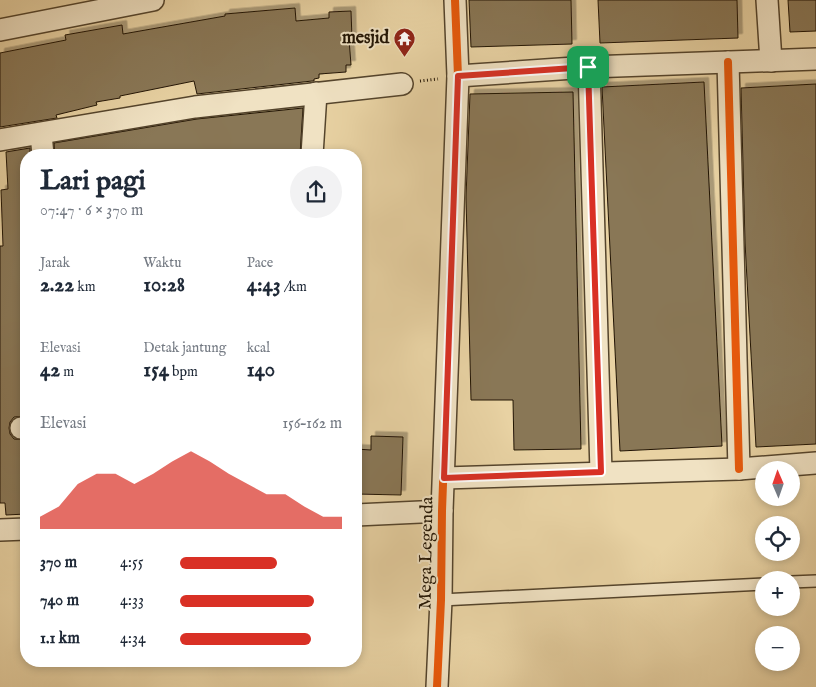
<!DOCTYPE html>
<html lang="id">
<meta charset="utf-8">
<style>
:root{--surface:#fff;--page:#f2f2f3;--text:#1f2937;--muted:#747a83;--accent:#d93025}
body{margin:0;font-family:"IM FELL English",serif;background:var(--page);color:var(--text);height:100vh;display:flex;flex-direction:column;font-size:19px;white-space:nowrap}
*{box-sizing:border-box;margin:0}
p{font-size:16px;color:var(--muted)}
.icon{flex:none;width:28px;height:28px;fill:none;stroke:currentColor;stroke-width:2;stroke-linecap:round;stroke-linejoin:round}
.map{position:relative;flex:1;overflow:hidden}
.side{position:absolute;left:20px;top:149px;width:342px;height:518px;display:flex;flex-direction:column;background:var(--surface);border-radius:20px;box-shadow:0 2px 8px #0003}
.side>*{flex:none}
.needle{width:32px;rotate:358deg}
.fabs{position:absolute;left:755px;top:461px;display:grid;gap:10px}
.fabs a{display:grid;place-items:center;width:45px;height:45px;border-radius:50%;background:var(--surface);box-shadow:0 2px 8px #0003;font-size:25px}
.pin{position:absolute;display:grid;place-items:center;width:42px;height:42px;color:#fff;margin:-21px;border-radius:10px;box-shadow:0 2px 8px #0006}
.round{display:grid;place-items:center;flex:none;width:52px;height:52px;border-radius:26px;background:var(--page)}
.headline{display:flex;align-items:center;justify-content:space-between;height:85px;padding:0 20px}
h1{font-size:28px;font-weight:700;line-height:38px}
.metrics{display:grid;grid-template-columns:repeat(3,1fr);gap:8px;height:85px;padding:5px 20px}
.metrics div{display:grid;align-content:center}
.metrics b{font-size:21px;font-weight:700}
.metrics small{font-size:14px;font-weight:400}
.metrics p{font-size:14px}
.chart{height:140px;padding:10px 20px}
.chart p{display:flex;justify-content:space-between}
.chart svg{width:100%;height:90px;margin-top:5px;fill:var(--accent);opacity:.7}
ul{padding:0 20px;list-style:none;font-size:16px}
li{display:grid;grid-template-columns:80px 60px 1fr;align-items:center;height:38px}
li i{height:12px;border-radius:6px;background:var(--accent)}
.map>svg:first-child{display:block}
.building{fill:#897757;stroke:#221504;filter:url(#shadow)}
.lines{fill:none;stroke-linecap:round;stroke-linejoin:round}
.lane-casing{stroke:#54442c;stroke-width:14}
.street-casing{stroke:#54442c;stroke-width:24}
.path{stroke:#221504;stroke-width:3;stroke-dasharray:1 2.5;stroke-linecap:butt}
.lane{stroke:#f0e2c3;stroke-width:11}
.street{stroke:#f0e2c3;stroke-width:21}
.cycleway-casing{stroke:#f0e2c3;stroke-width:11}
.cycleway{stroke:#e8590c;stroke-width:8}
.route-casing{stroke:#fff;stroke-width:10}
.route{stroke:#d93025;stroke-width:6}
.labels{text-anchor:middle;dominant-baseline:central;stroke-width:4;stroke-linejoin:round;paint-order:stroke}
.poi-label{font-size:18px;font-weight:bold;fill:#221504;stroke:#f0e2c3;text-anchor:end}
.street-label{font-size:18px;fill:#221504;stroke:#f0e2c3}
</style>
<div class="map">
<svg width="816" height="687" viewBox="0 0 816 687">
<defs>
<filter id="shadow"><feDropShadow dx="4.5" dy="-4.5" stdDeviation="0" flood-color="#0004"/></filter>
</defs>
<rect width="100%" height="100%" fill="#e8d2a3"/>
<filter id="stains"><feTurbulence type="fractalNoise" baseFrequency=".004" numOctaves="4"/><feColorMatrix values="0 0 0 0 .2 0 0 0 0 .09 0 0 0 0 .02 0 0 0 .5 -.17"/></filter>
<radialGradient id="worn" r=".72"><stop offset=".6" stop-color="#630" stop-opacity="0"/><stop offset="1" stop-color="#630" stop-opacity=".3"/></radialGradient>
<g class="building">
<path d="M469 0H571L572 44 471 47Z"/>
<path d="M598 0H737L738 38 600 43Z"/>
<path d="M788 0H816V31L790 32Z"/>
<path d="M295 8 296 21 329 18V12L351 11 352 39H349L351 65H346V72L319 74V78L314 79V81H312L197 94 194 81 120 96V98L96 102 97 105 56 115 57 118 0 127V53L66 40 65 35 122 25 123 34 225 16V14Z"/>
<path d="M704 82 722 446 620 451 602 87Z"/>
<path d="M816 84V444L756 447 745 242 741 88Z"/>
<path d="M573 92 581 449 514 450 513 400H471L466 197 470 94Z"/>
<path d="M303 108 300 155H167L166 151 147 155H55L54 143 197 119Z"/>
<path d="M30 148V155H26V416L14 417 10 422 9 428 10 434 14 439 26 440V514L6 515 5 503H0V246H3L1 190 8 189 6 152Z"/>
<path d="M371 436 403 437 401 495 356 494V449L371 450Z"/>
</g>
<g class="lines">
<defs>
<g id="lane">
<path d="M791 582 816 581"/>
<path d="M441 600 764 584"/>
</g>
<g id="street">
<path d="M767 0 771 61"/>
<path d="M0 30 153 0"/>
<path d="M728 62 739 469"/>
<path d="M589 67 601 472"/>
<path d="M458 76 589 67 816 59"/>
<path d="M41 134 43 155"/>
<path d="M0 140 195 107 402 84"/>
<path d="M312 155 316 93"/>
<path d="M21 428H26"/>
<path d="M444 478 739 469 816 463"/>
<path d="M356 515 442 511"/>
<path d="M0 530 26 529"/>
<path d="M437 687 441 600 442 511 458 76 455 0"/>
</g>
</defs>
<use href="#lane" class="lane-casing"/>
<use href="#street" class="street-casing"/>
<path class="path" d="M420 81 438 79"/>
<use href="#lane" class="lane"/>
<use href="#street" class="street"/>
<defs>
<g id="cycleway">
<path d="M728 62 739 469"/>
<path d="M437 687 441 600 442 511 458 76 455 0"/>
</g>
</defs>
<use href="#cycleway" class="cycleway-casing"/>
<use href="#cycleway" class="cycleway"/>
</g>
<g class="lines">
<defs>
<path id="route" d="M588 67 601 472 444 478 458 76Z"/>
</defs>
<use href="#route" class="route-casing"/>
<use href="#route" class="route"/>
</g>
<defs>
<symbol id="temple-pin" viewBox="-11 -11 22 30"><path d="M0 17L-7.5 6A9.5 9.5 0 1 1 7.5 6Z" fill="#8f2418" stroke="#f0e2c3"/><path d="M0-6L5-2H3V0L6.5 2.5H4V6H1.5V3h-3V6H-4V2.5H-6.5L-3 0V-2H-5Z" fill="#fff"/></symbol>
</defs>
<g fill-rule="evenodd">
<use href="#temple-pin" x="392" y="26" width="25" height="34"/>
</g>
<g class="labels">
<g class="poi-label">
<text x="389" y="38">mesjid</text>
</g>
<g class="street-label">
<text transform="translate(427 553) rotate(-89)">Mega Legenda</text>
</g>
</g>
<rect width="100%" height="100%" filter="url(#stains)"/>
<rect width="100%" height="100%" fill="url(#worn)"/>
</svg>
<div class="fabs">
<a><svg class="needle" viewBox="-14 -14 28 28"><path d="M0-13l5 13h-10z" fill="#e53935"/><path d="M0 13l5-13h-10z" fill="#747a83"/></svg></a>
<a><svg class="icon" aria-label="locate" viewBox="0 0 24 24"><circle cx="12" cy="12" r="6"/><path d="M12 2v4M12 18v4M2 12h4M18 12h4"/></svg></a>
<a>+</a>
<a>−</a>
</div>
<div class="pin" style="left:588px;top:67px;background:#1e9e55"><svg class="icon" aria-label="arrive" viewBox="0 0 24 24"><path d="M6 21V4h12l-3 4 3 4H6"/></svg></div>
<section class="side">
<div class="headline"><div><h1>Lari pagi</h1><p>07:47 · 6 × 370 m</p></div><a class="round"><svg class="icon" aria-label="share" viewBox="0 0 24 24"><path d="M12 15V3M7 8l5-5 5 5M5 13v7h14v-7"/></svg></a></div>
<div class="metrics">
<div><p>Jarak</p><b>2.22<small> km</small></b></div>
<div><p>Waktu</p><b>10:28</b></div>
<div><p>Pace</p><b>4:43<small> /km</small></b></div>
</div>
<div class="metrics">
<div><p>Elevasi</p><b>42<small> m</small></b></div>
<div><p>Detak jantung</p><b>154<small> bpm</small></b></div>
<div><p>kcal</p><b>140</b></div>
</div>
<div class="chart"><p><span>Elevasi</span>156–162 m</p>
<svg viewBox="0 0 160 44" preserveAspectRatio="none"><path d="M0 44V38L10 33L20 22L30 17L40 17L50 22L60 17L70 11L80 6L90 11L100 17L110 22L120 27L130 27L140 33L150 38L160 38V44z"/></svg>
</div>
<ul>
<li><b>370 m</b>4:55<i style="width:60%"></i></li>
<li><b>740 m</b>4:33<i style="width:83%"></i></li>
<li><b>1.1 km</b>4:34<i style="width:81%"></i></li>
</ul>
</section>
</div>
